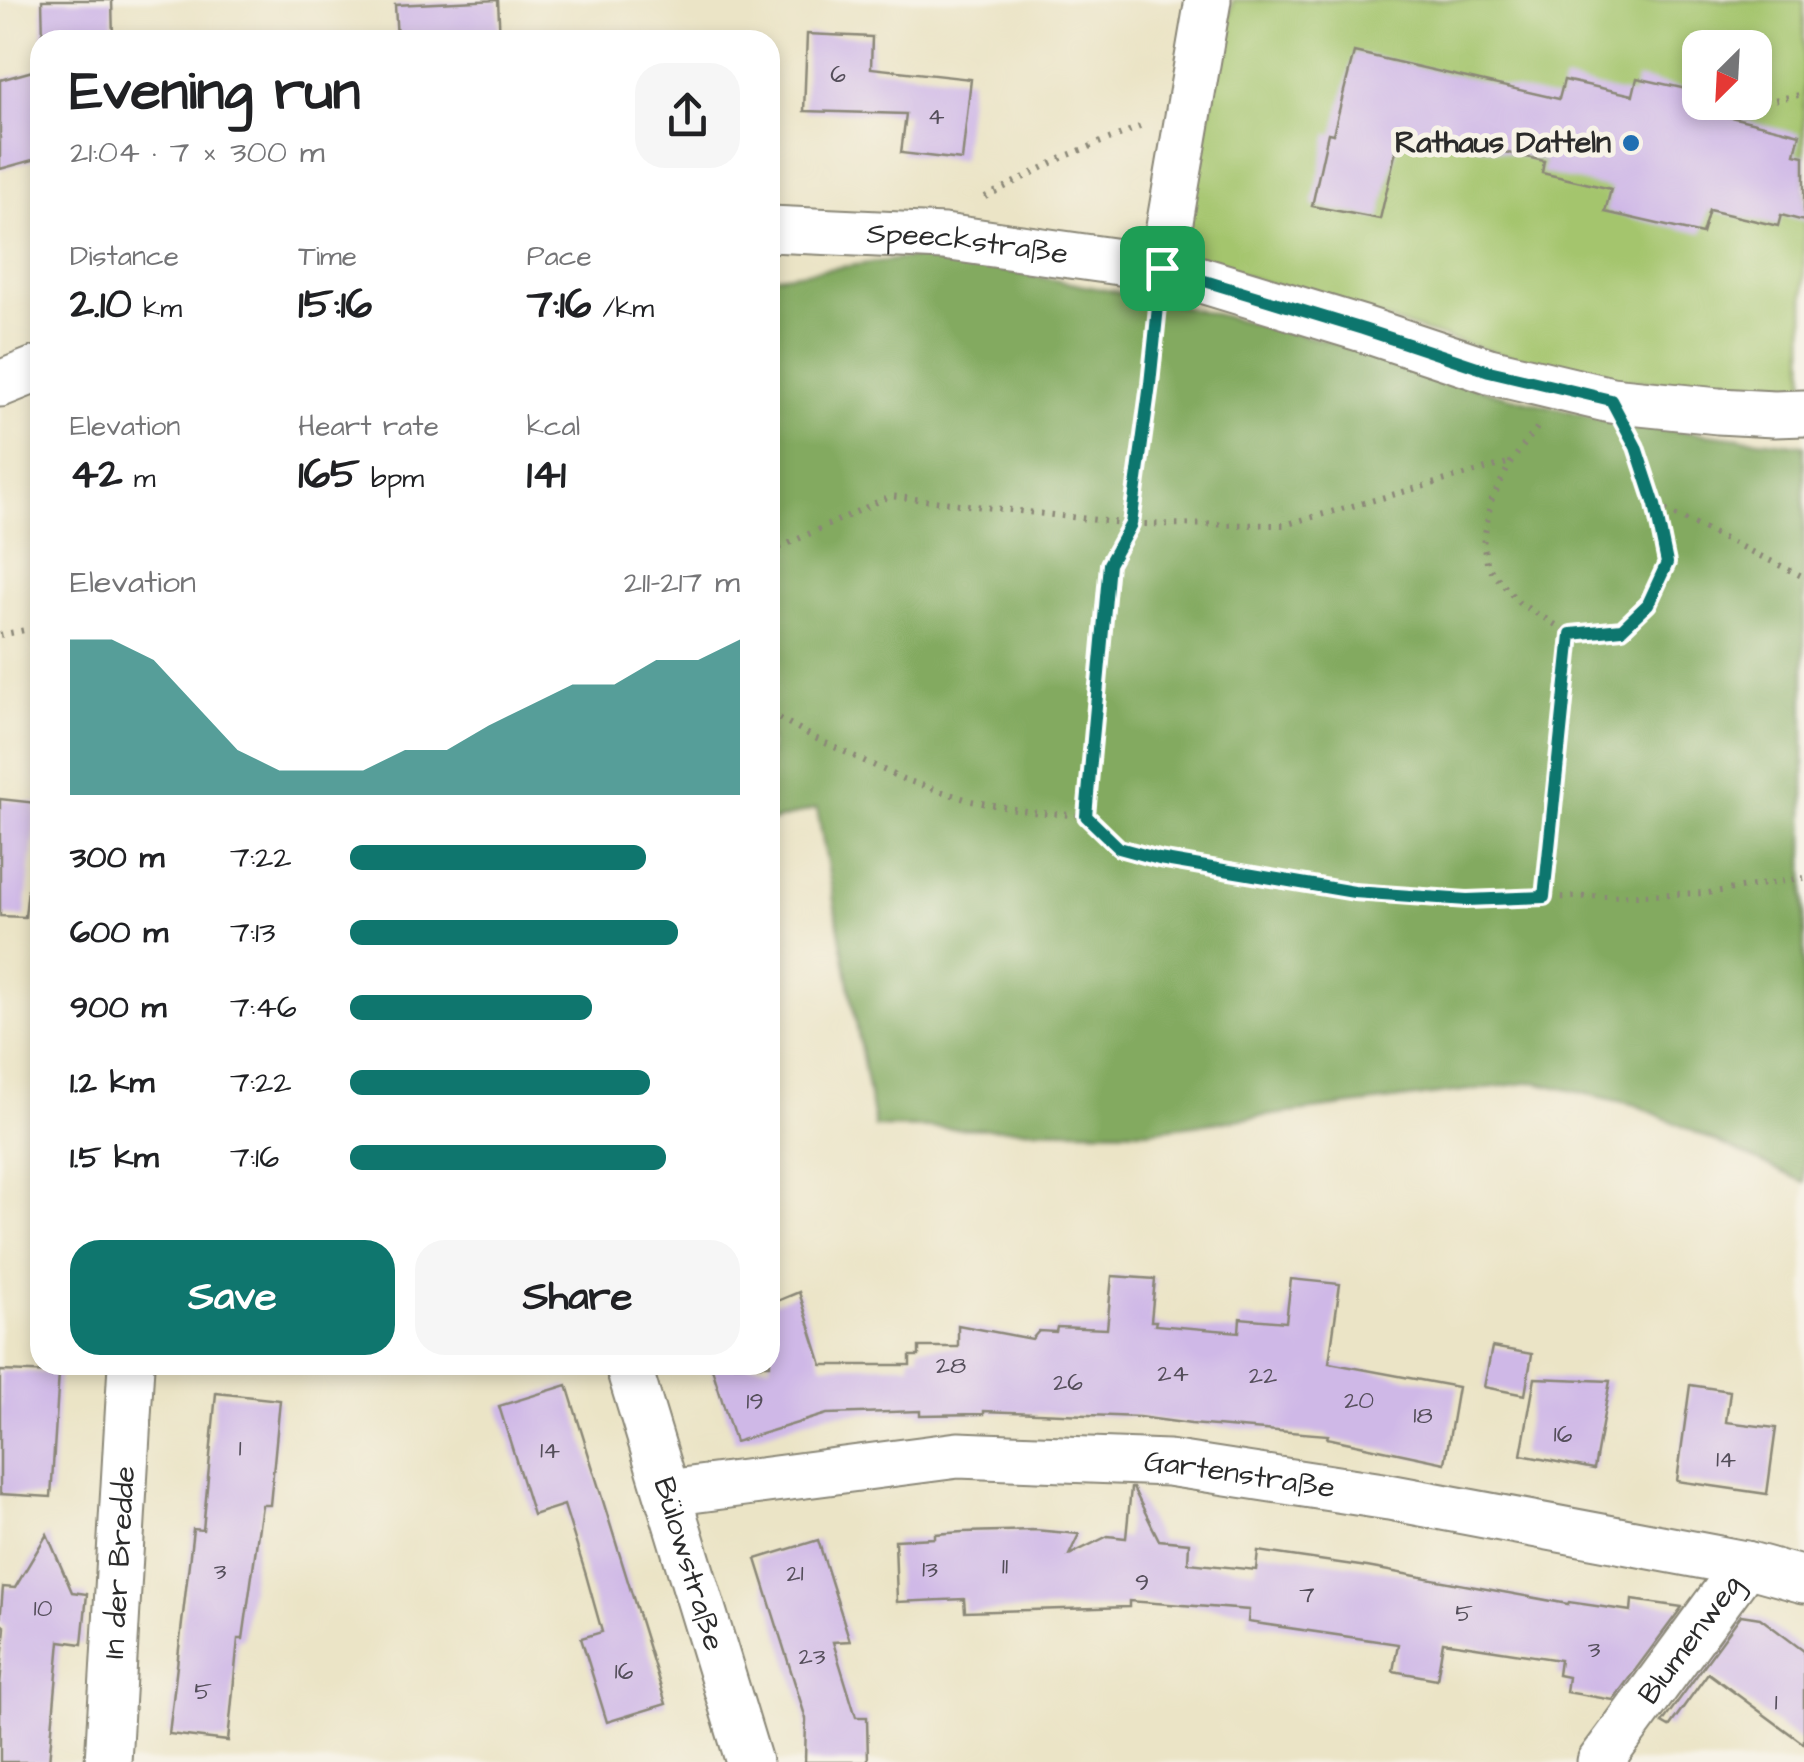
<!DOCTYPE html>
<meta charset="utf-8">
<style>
:root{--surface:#fff;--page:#f6f6f6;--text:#202124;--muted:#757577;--accent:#0f766e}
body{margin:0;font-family:"Architects Daughter",sans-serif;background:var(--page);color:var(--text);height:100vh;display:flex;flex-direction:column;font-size:38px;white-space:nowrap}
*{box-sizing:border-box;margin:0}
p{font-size:32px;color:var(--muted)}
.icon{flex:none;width:55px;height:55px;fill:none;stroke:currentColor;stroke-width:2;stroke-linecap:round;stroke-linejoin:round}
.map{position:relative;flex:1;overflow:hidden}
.details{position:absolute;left:30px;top:30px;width:750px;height:1345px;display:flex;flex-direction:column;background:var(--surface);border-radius:30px;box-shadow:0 5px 15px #0003}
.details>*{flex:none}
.needle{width:65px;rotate:204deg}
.buttons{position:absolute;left:1682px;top:30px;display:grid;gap:20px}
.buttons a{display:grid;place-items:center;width:90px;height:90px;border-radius:20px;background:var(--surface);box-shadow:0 5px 15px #0003;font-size:50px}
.pin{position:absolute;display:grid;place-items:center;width:85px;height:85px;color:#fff;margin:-42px;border-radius:20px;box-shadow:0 5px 15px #0006}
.round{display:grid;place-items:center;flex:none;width:105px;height:105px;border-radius:30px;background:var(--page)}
.head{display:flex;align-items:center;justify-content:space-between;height:170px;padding:0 40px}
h1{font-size:55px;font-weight:800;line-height:75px}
.stats{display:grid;grid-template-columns:repeat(3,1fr);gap:15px;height:170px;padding:10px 40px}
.stats div{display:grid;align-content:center}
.stats b{font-size:42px;font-weight:800}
.stats small{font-size:28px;font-weight:400}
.stats p{font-size:28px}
.chart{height:280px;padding:20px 40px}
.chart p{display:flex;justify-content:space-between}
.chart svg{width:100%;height:180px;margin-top:10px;fill:var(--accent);opacity:.7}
.button{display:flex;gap:20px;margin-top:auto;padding:20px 40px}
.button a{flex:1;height:115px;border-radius:30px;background:var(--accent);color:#fff;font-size:40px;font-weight:800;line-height:115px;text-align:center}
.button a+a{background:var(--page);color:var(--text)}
ul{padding:0 40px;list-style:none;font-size:32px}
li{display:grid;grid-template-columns:160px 120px 1fr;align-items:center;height:75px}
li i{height:25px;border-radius:12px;background:var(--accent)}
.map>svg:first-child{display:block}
.green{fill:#a4c56d;stroke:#68784c;stroke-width:2.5;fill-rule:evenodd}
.forest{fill:#83aa60;stroke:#576a46;stroke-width:2.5}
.building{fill:#cfb8e7}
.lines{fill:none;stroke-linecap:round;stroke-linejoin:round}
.minor-casing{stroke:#8b8878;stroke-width:49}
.path{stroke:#8b8878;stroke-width:6;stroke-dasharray:2.5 8;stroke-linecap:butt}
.minor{stroke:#fff;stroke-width:45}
.route-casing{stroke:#fff;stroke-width:20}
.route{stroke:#0f766e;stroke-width:12}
.poi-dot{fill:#1f6fb2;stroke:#f7f3e8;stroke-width:4}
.labels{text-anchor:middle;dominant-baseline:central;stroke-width:10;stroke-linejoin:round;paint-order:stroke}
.number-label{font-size:25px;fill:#544e5a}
.poi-label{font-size:30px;font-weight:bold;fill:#2b2b2b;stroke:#f7f3e8;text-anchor:end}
.street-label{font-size:30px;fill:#2b2b2b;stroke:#f7f3e8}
</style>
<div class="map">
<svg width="1804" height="1762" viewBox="0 0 1804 1762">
<rect width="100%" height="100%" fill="#f7f3e8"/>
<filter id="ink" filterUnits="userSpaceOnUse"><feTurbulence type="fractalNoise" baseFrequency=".01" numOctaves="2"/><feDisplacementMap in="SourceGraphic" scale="20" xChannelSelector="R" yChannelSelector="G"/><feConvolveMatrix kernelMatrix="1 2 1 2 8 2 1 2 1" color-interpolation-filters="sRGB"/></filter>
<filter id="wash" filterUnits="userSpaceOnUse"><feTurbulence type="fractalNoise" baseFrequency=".0048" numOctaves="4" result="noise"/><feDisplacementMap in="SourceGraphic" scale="40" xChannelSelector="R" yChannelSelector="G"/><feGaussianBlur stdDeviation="2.25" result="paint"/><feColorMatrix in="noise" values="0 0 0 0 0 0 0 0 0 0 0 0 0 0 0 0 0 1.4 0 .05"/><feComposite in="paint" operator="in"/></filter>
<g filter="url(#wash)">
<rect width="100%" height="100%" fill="#ebe4c6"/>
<path class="green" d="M1233 0H1804V392L1614 380 1499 354 1178 256ZM1700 48H1755V102H1700Z"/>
<path class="forest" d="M928 255 1142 297 1345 345 1491 392 1626 425 1804 445V1182L1636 1105 1534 1082 1147 1131 875 1127 817 808 770 822V277Z"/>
<g id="blocks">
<g class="building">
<path d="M42 0H112L113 40H43Z"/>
<path d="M498 0 500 40H397L395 5Z"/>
<path d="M807 34 872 37 871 68 971 79 962 160 901 153 906 114 804 111Z"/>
<path d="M1354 52 1559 99 1564 80 1633 95 1637 78 1700 92V102H1735L1731 117 1800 134 1795 154 1804 156V221L1781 215 1778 226 1709 210 1702 234 1605 212 1611 189 1542 173 1544 161 1401 129 1380 219 1312 206 1328 133 1333 134Z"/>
<path d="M40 69V158L0 169V80Z"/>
<path d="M0 799 37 803 25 917 0 916Z"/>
<path d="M1112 1276 1155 1279 1151 1321H1156L1155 1325 1239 1332 1240 1318 1286 1322 1291 1279 1340 1284 1329 1363 1458 1387 1445 1463 1327 1438 1328 1435 1191 1424 1139 1417 984 1411V1414L920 1415V1411L827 1414 735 1442 711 1365H770V1304L799 1292 822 1365H910V1356H919V1347H958V1325L1032 1339 1039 1331 1056 1332 1057 1327 1107 1329Z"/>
<path d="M1492 1347 1532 1354 1525 1395 1484 1387Z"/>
<path d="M0 1371 59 1373 51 1497 0 1494Z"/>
<path d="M1535 1378 1610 1381 1594 1469 1521 1455Z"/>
<path d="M567 1385 666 1704 607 1722 581 1638 602 1632 586 1575 564 1505 533 1515 499 1406Z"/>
<path d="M1690 1385 1730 1391 1726 1422 1776 1428 1767 1494 1677 1481Z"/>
<path d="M216 1393 280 1400 270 1505H262L243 1639H238L228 1741 169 1734 193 1529 203 1530Z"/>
<path d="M1131 1488H1133L1159 1540 1189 1543 1188 1563 1256 1570 1258 1551 1367 1567 1568 1604 1569 1602 1631 1611 1632 1600 1682 1607 1613 1700 1566 1692 1568 1677 1558 1675 1560 1660 1443 1642 1437 1679 1393 1671 1398 1644 1248 1622 1249 1610 1129 1601V1607L965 1612 964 1599 897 1602 895 1540 935 1538V1534L963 1532 1035 1530 1079 1534 1069 1555 1108 1536 1126 1538Z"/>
<path d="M47 1534 72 1592 87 1594 82 1644 60 1641 49 1762H0V1685L5 1627 0 1623 3 1587 15 1588Z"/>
<path d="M818 1540 850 1641 833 1642 856 1717H867L868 1762H805L806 1719 756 1559Z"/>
<path d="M1741 1615 1760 1618 1804 1651V1744L1708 1673 1669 1727 1662 1723Z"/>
</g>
</g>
</g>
<g filter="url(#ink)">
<use href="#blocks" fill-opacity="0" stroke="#8b8878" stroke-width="2.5"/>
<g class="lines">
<defs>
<g id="minor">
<path id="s1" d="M770 229 944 237 1162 268 1363 329 1489 371 1611 400 1718 411 1774 414 1804 413"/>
<path d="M1162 268 1208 0"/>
<path d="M0 384 40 368"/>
<path id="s2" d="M628 1365 749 1762"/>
<path id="s3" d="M668 1493 958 1455 1168 1463 1389 1497 1746 1564 1804 1580"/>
<path id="s4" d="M108 1762 131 1365"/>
<path id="s5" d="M1600 1762 1746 1564"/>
</g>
</defs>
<use href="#minor" class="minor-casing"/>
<g class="path">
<path d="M1755 97 1768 101 1804 94"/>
<path d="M985 197 1066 156 1142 126"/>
<path d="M1537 428 1511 462 1491 501 1483 544 1488 567 1519 603 1571 634 1544 897"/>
<path d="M1656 506 1804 577"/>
<path d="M770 552 890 496 1131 524 1284 525 1511 462"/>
<path d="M1571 634 1622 629 1648 604 1667 563 1655 505 1636 446"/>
<path d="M0 635 40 627"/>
<path d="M770 713 817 739 903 779 971 801 1031 812 1086 816 1119 848 1159 859 1354 892 1467 900 1708 893 1804 878"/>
<path d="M1086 816 1109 564 1131 524 1150 384 1158 314"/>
</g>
<use href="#minor" class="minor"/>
</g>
</g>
<g class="lines" filter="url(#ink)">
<defs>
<path id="route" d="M1162 268 1363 329 1489 371 1611 400 1636 447 1655 505 1667 563 1648 604 1622 629 1571 634 1544 897 1467 900 1354 892 1159 859 1119 848 1086 816 1109 564 1131 524 1150 384Z"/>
</defs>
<use href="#route" class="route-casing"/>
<use href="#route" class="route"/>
</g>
<circle class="poi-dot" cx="1631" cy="143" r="10"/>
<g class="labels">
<g class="number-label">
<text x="838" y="74">6</text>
<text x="936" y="116">4</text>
<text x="951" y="1365">28</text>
<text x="1173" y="1373">24</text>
<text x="1263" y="1375">22</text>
<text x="1068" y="1382">26</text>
<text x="1359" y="1400">20</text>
<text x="755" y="1401">19</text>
<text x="1423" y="1415">18</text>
<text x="1563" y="1434">16</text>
<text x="240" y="1448">1</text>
<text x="550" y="1450">14</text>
<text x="1726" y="1459">14</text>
<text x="1005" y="1566">11</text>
<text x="930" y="1569">13</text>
<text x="220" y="1571">3</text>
<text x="795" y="1573">21</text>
<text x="1142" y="1582">9</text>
<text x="1307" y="1594">7</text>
<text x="43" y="1608">10</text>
<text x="1464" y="1613">5</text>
<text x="1594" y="1649">3</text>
<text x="812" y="1656">23</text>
<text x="624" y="1671">16</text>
<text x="203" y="1691">5</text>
<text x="1776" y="1702">1</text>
</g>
<g class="poi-label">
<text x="1611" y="143">Rathaus Datteln</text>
</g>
<g class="street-label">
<text stroke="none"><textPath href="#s1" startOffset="198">Speeckstraße</textPath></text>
<text stroke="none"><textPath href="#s3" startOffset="575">Gartenstraße</textPath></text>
<text stroke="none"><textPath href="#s2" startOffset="208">Bülowstraße</textPath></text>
<text stroke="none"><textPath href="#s4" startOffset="200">In der Bredde</textPath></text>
<text stroke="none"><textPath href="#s5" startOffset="152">Blumenweg</textPath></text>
</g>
</g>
</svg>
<div class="buttons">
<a><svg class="needle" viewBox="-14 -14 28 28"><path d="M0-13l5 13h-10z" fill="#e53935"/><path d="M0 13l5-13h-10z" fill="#757577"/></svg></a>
</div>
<div class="pin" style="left:1162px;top:268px;background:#1e9e55"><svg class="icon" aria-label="arrive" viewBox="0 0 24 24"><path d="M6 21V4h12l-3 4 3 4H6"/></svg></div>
<section class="details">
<div class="head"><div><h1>Evening run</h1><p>21:04 · 7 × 300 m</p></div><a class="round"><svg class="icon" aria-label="share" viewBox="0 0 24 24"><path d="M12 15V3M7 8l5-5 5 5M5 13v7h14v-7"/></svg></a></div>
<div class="stats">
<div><p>Distance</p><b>2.10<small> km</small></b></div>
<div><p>Time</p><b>15:16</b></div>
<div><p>Pace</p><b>7:16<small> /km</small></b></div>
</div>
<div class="stats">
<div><p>Elevation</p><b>42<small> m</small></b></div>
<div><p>Heart rate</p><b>165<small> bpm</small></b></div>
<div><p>kcal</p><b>141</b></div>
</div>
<div class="chart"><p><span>Elevation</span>211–217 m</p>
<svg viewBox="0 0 160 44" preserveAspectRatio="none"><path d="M0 44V6L10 6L20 11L30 22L40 33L50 38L60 38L70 38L80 33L90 33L100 27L110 22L120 17L130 17L140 11L150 11L160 6V44z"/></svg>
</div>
<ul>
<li><b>300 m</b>7:22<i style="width:76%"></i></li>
<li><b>600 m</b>7:13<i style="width:84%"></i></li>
<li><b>900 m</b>7:46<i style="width:62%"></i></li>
<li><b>1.2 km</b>7:22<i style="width:77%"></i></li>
<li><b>1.5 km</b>7:16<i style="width:81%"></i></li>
</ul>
<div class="button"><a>Save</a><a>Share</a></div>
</section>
</div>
